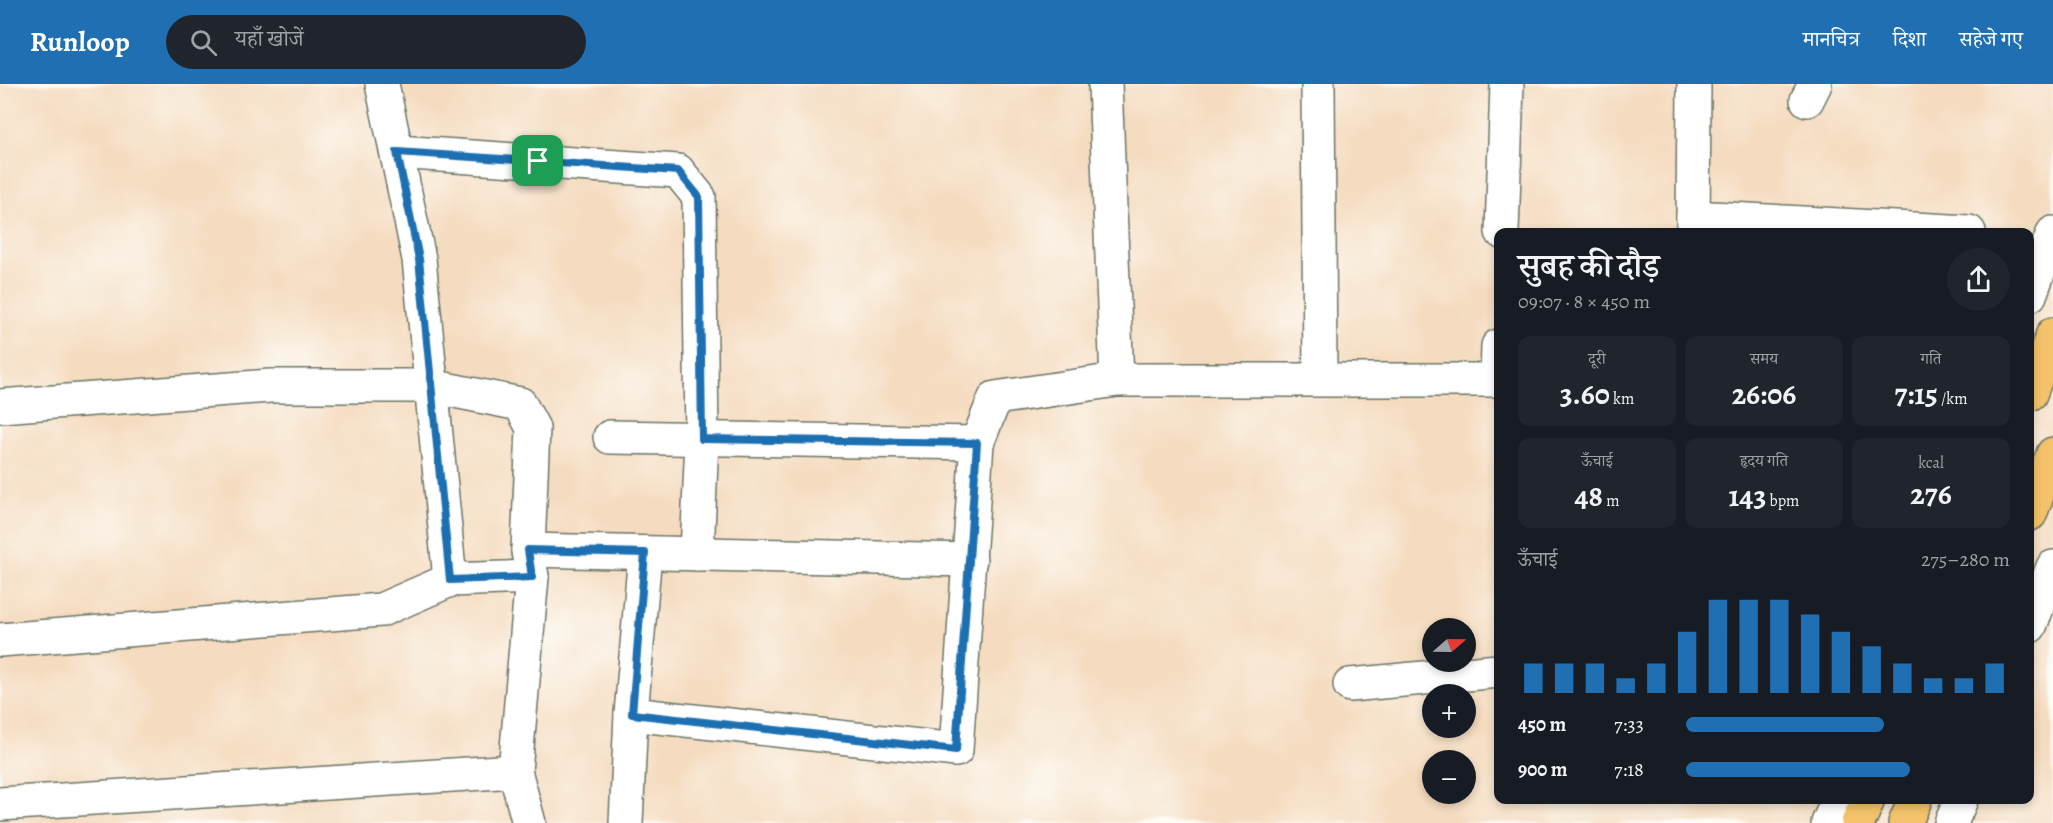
<!DOCTYPE html>
<html lang="hi">
<meta charset="utf-8">
<style>
:root{--surface:#171b24;--page:#20242c;--text:#f1f3f6;--muted:#9ea1a6;--accent:#1f6fb2}
body{margin:0;font-family:Alegreya,"Noto Serif Devanagari",serif;background:var(--page);color:var(--text);height:100vh;display:flex;flex-direction:column;font-size:22px;white-space:nowrap}
*{box-sizing:border-box;margin:0}
p{font-size:20px;color:var(--muted)}
.icon{flex:none;width:33px;height:33px;fill:none;stroke:currentColor;stroke-width:2;stroke-linecap:round;stroke-linejoin:round}
.map{position:relative;flex:1;overflow:hidden}
.details{position:absolute;left:1494px;top:144px;width:540px;height:576px;display:flex;flex-direction:column;background:var(--surface);border-radius:12px;box-shadow:0 3px 9px #0003}
.details>*{flex:none}
.needle{width:39px;rotate:70deg}
.buttons{position:absolute;left:1422px;top:534px;display:grid;gap:12px}
.buttons a{display:grid;place-items:center;width:54px;height:54px;border-radius:50%;background:var(--surface);box-shadow:0 3px 9px #0003;font-size:30px}
.pin{position:absolute;display:grid;place-items:center;width:51px;height:51px;color:#fff;margin:-26px;border-radius:12px;box-shadow:0 3px 9px #0006}
.round{display:grid;place-items:center;flex:none;width:63px;height:63px;border-radius:32px;background:var(--page)}
.headline{display:flex;align-items:center;justify-content:space-between;height:102px;padding:0 24px}
h1{font-size:33px;font-weight:600;line-height:45px}
.metrics{display:grid;grid-template-columns:repeat(3,1fr);gap:9px;height:102px;padding:6px 24px}
.metrics div{display:grid;align-content:center;border-radius:12px;background:var(--page);text-align:center}
.metrics b{font-size:30px;font-weight:600}
.metrics small{font-size:16px;font-weight:400}
.metrics p{font-size:16px}
.chart{height:168px;padding:12px 24px}
.chart p{display:flex;justify-content:space-between}
.chart svg{width:100%;height:108px;margin-top:6px;stroke:var(--accent);stroke-width:6}
ul{padding:0 24px;list-style:none;font-size:20px}
li{display:grid;grid-template-columns:96px 72px 1fr;align-items:center;height:45px}
li i{height:15px;border-radius:8px;background:var(--accent)}
header{display:flex;align-items:center;gap:36px;box-sizing:border-box;height:84px;padding:0 30px;background:var(--accent);color:#fff}
header strong{font-size:28px}
nav{display:flex;gap:33px;margin-inline-start:auto;font-size:21px}
.search{width:420px;height:54px;background:var(--page);display:flex;align-items:center;gap:15px;box-sizing:border-box;padding:0 21px;border-radius:33px;color:var(--muted);font-size:22px}
.map>svg:first-child{display:block}
.lines{fill:none;stroke-linecap:round;stroke-linejoin:round}
.minor-casing{stroke:#6a7465;stroke-width:36}
.major-casing{stroke:#6a7465;stroke-width:36}
.minor{stroke:#fff;stroke-width:33}
.major{stroke:#f3c26a;stroke-width:33}
.route-casing{stroke:#fff;stroke-width:12}
.route{stroke:#1f6fb2;stroke-width:8}
</style>
<header>
<strong>Runloop</strong>
<div class="search"><svg class="icon" aria-label="search" viewBox="0 0 24 24"><circle cx="10" cy="10" r="6"/><path d="M15 15l6 6"/></svg>यहाँ खोजें</div>
<nav><a>मानचित्र</a><a>दिशा</a><a>सहेजे गए</a></nav>
</header>
<div class="map">
<svg width="2053" height="739" viewBox="0 0 2053 739">
<rect width="100%" height="100%" fill="#fdfcf7"/>
<filter id="ink" filterUnits="userSpaceOnUse"><feTurbulence type="fractalNoise" baseFrequency=".0167" numOctaves="2"/><feDisplacementMap in="SourceGraphic" scale="12" xChannelSelector="R" yChannelSelector="G"/><feConvolveMatrix kernelMatrix="1 2 1 2 8 2 1 2 1" color-interpolation-filters="sRGB"/></filter>
<filter id="wash" filterUnits="userSpaceOnUse"><feTurbulence type="fractalNoise" baseFrequency=".008" numOctaves="4" result="noise"/><feDisplacementMap in="SourceGraphic" scale="24" xChannelSelector="R" yChannelSelector="G"/><feGaussianBlur stdDeviation="1.35" result="paint"/><feColorMatrix in="noise" values="0 0 0 0 0 0 0 0 0 0 0 0 0 0 0 0 0 1.4 0 .05"/><feComposite in="paint" operator="in"/></filter>
<g filter="url(#wash)">
<rect width="100%" height="100%" fill="#f5dbbf"/>
</g>
<g filter="url(#ink)">
<g class="lines">
<defs>
<g id="minor">
<path d="M382 0 419 175 450 496 532 493"/>
<path d="M1105 0 1117 296"/>
<path d="M1318 0 1320 295"/>
<path d="M1807 16 1815 0"/>
<path d="M397 68 678 87 699 113 702 355 697 470"/>
<path d="M1693 133 1969 148"/>
<path d="M1502 148 1507 0"/>
<path d="M1693 148 1694 0"/>
<path d="M2030 211 2053 149"/>
<path d="M1497 296 1498 262"/>
<path d="M0 322 270 302H430L520 320 533 344 528 466 532 493 515 687 529 739"/>
<path d="M610 353 977 359"/>
<path d="M528 466 970 476"/>
<path d="M2030 542 2053 483"/>
<path d="M0 556 381 526 450 496"/>
<path d="M1350 601 1498 587"/>
<path d="M631 630 956 666 977 359 995 314 1117 296H1498"/>
<path d="M0 720 515 687"/>
<path d="M626 739 631 630 645 469"/>
<path d="M1828 739 1838 716"/>
<path d="M1951 739 1961 716"/>
</g>
<g id="major">
<path d="M2030 310 2053 250"/>
<path d="M2030 430 2053 370"/>
<path d="M1858 739 1868 716"/>
<path d="M1905 739 1915 716"/>
</g>
</defs>
<use href="#minor" class="minor-casing"/>
<use href="#major" class="major-casing"/>
<use href="#minor" class="minor"/>
<use href="#major" class="major"/>
</g>
</g>
<g class="lines" filter="url(#ink)">
<defs>
<path id="route" d="M397 68 678 87 699 113 702 355 977 359 956 666 632 630 645 469 528 466 532 493 450 496 419 175Z"/>
</defs>
<use href="#route" class="route-casing"/>
<use href="#route" class="route"/>
</g>
</svg>
<div class="buttons">
<a><svg class="needle" viewBox="-14 -14 28 28"><path d="M0-13l5 13h-10z" fill="#e53935"/><path d="M0 13l5-13h-10z" fill="#9ea1a6"/></svg></a>
<a>+</a>
<a>−</a>
</div>
<div class="pin" style="left:538px;top:77px;background:#1e9e55"><svg class="icon" aria-label="arrive" viewBox="0 0 24 24"><path d="M6 21V4h12l-3 4 3 4H6"/></svg></div>
<section class="details">
<div class="headline"><div><h1>सुबह की दौड़</h1><p>09:07 · 8 × 450 m</p></div><a class="round"><svg class="icon" aria-label="share" viewBox="0 0 24 24"><path d="M12 15V3M7 8l5-5 5 5M5 13v7h14v-7"/></svg></a></div>
<div class="metrics">
<div><p>दूरी</p><b>3.60<small> km</small></b></div>
<div><p>समय</p><b>26:06</b></div>
<div><p>गति</p><b>7:15<small> /km</small></b></div>
</div>
<div class="metrics">
<div><p>ऊँचाई</p><b>48<small> m</small></b></div>
<div><p>हृदय गति</p><b>143<small> bpm</small></b></div>
<div><p>kcal</p><b>276</b></div>
</div>
<div class="chart"><p><span>ऊँचाई</span>275–280 m</p>
<svg viewBox="0 0 160 44" preserveAspectRatio="none"><path d="M5 44V32M15 44V32M25 44V32M35 44V38M45 44V32M55 44V19M65 44V6M75 44V6M85 44V6M95 44V12M105 44V19M115 44V25M125 44V32M135 44V38M145 44V38M155 44V32"/></svg>
</div>
<ul>
<li><b>450 m</b>7:33<i style="width:61%"></i></li>
<li><b>900 m</b>7:18<i style="width:69%"></i></li>
</ul>
</section>
</div>
